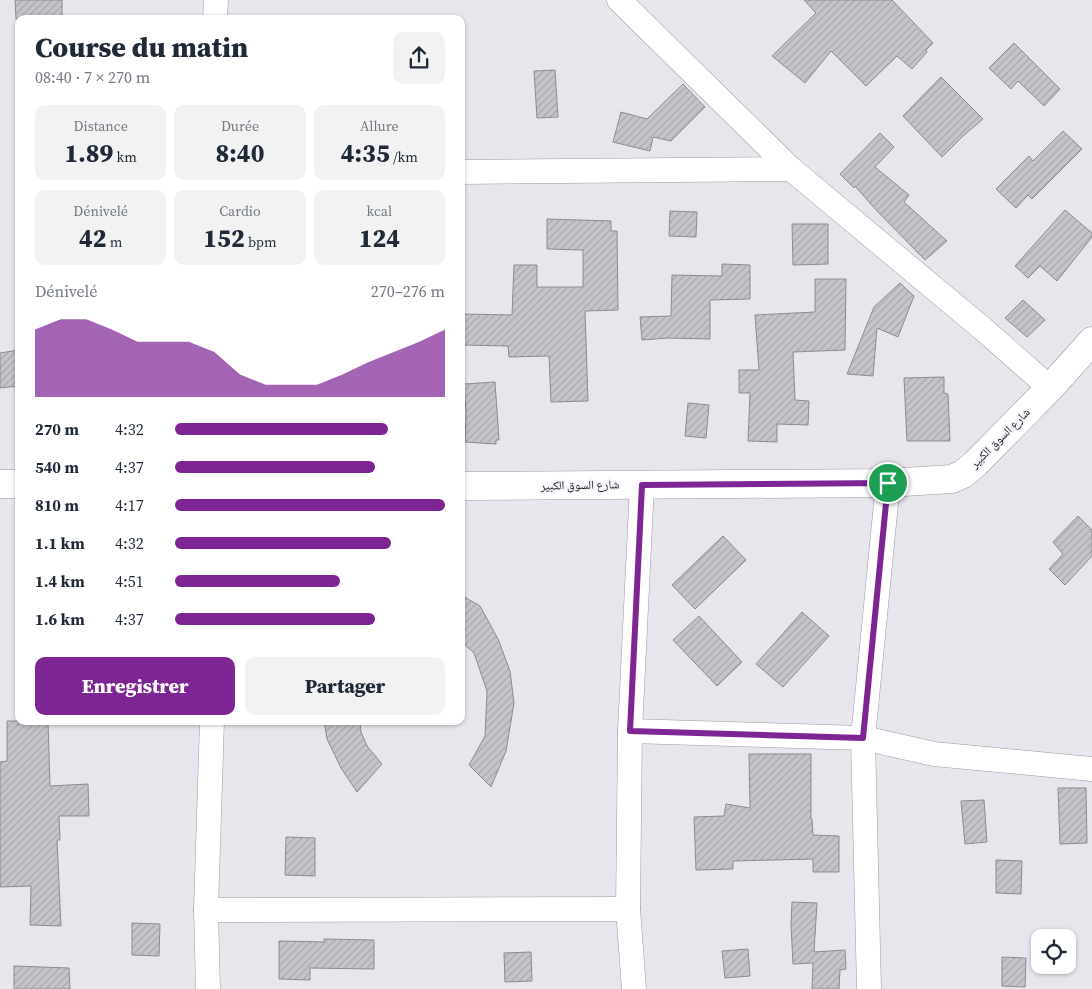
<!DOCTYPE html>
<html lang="fr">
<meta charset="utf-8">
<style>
:root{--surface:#fff;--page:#f2f2f3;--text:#1f2937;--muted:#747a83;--accent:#7d2593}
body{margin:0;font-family:"Source Serif 4","Noto Naskh Arabic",serif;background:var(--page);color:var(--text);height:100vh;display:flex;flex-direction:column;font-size:19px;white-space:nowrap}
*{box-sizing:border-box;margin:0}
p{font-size:16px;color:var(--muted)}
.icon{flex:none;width:28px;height:28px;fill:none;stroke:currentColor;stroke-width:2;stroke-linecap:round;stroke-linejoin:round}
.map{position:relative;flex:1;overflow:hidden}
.panel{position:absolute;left:15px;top:15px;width:450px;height:710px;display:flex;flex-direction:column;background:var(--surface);border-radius:10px;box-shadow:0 1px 4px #0004}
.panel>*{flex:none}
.buttons{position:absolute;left:1031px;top:929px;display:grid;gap:10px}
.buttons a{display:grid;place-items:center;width:45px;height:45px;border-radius:10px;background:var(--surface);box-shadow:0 1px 4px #0004;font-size:25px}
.pin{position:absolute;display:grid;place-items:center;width:42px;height:42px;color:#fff;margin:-21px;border:2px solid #fff;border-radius:50%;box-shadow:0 1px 5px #0007}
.round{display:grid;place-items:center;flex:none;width:52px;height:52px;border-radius:10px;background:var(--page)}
.overview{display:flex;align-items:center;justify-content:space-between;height:85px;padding:0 20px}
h1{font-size:28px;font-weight:800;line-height:38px}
.stats{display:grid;grid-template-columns:repeat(3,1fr);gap:8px;height:85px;padding:5px 20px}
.stats div{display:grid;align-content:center;border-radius:10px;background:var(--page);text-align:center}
.stats b{font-size:25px;font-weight:800}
.stats small{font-size:14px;font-weight:400}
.stats p{font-size:14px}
.chart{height:140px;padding:10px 20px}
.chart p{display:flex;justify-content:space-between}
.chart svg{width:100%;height:90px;margin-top:5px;fill:var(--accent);opacity:.7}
.button{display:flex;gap:10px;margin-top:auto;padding:10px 20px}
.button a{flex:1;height:58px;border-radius:10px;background:var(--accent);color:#fff;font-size:20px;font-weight:800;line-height:58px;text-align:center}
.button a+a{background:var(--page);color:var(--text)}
ul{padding:0 20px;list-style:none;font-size:16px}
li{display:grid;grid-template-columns:80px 60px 1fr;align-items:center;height:38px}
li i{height:12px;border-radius:6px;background:var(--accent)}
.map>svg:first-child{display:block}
.building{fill:url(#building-hatch);stroke:#8b8b92}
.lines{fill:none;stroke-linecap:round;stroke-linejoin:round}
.minor-casing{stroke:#9c9aa1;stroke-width:25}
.tertiary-casing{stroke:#9c9aa1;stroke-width:29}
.minor{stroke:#fff;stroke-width:24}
.tertiary{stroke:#fff;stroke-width:28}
.route-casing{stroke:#fff;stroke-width:10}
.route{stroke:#7d2593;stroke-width:6}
.labels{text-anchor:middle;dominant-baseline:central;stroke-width:4;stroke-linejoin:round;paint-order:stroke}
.street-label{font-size:12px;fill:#171619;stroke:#f5f3fa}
</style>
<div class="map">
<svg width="1092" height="989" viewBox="0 0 1092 989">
<defs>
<pattern id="building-hatch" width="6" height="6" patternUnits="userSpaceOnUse" patternTransform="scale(1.25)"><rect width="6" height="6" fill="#c5c4cb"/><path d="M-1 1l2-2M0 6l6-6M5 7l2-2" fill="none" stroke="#a8a8ae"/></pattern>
</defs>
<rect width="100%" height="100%" fill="#e8e6ed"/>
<g class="building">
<path d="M15 0H62V19H16Z"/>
<path d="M804 0H892L933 43 926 50 927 52 912 69 897 56 866 86 831 51 805 83 772 56 816 13Z"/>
<path d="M1014 43 1060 89 1044 106 1018 81 1011 89 989 68Z"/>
<path d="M555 70 558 117 537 118 534 71Z"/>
<path d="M941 77 983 119 963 136 942 157 903 116Z"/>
<path d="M683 84 705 107 671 141 653 137 650 151 613 142 621 112 647 119Z"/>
<path d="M1063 131 1082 149 1032 199 1028 195 1016 208 996 189 1029 156 1033 161Z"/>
<path d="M880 133 894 147 875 167 909 195 904 202 947 241 925 260 877 211 855 186 854 188 840 174Z"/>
<path d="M1065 210 1092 233V237L1057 281 1040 266 1028 278 1015 266Z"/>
<path d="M670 211 697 212 696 237 669 236Z"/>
<path d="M547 219 611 221V231H617L618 310 585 311 588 401 551 402 549 356 509 357 508 346 461 345V314L512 315 514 265H537V287H583V250L547 249Z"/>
<path d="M792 224H828V264L793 265Z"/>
<path d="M722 264 750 265V299L710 300V339L668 338 642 340 640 317 671 316 672 275 722 276Z"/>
<path d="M815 279H846L845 350 793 352 795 400 809 401 808 425 777 424V442L748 441 750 393H739V370H759L755 315 815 312Z"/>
<path d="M900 283 914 296 898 337 877 328 873 376 847 374 874 307Z"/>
<path d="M1023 300 1045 320 1027 337 1005 318Z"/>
<path d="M19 350V386L0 388V353Z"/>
<path d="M944 377V393L948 394 950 441H907L904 378Z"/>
<path d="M495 382 499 440H496V444L465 442 466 412 464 384Z"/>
<path d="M688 403 709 405 706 438 685 436Z"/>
<path d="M1078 516 1092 530V556L1065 585 1049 569 1063 554 1053 542Z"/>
<path d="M723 536 746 560 695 609 672 585Z"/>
<path d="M461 595 480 606 498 639 510 671 514 703 506 751 491 787 469 765 485 736 487 691 474 653 461 641Z"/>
<path d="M802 612 829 636 783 687 756 664Z"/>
<path d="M699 616 742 662 717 686 673 640Z"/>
<path d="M7 721H48L50 786 88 784 89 816H59L60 840H57L61 926 30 925 31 886 0 887V762L7 761Z"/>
<path d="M324 721H360L361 732 367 746 382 764 357 792 341 768 327 739Z"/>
<path d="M749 754H811V819H812L813 835 839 836V872H813V859L733 861V869L696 870 694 817 724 816 726 804 750 808Z"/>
<path d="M1058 788H1086L1087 843 1060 844Z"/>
<path d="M984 800 987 842 965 844 961 801Z"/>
<path d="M286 837 315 838V876L285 875Z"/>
<path d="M996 860 1022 861 1021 894 996 893Z"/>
<path d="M792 902 817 903 814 952 845 950 846 969 840 970 839 989H812L813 963 793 964 791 925Z"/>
<path d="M132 923 160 924 159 956 132 955Z"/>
<path d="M324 939 374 940V969L310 968V980L279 979V941L324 942Z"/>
<path d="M748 949 750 976 725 978 722 951Z"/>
<path d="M531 952 532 981 505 982 504 953Z"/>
<path d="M1002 957 1026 958 1025 987 1002 986Z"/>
<path d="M14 966 69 968 70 989H14Z"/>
</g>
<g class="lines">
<defs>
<g id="minor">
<path d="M619 0 791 169 983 329 1050 388"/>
<path d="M215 19 216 0"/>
<path d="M461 172 791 169"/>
<path d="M630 731 863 738 934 754 1092 769"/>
<path d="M206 910 628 909"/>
<path d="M208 989 206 910 212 721"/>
<path d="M634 989 628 909 630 731 642 485"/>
<path d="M869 989 863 738 888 483"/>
</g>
<g id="tertiary">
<path d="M0 484H19"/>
<path d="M461 486 888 483 952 479 963 474 976 463 1050 388 1092 341"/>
</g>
</defs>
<use href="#minor" class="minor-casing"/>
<use href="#tertiary" class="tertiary-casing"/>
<use href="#minor" class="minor"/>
<use href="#tertiary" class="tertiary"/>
</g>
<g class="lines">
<defs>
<path id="route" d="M888 483 863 738 630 731 642 485Z"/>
</defs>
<use href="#route" class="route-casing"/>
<use href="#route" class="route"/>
</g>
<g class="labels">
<g class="street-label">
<text transform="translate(1000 438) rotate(-45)">شارع السوق الكبير</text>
<text transform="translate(580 485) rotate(-1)">شارع السوق الكبير</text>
</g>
</g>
</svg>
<div class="buttons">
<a><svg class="icon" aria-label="locate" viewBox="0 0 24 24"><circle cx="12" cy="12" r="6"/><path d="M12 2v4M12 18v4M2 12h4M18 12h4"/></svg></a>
</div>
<div class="pin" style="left:888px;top:483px;background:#1e9e55"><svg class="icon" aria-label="arrive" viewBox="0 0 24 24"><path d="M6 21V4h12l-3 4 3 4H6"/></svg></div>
<section class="panel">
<div class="overview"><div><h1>Course du matin</h1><p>08:40 · 7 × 270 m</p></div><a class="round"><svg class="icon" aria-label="share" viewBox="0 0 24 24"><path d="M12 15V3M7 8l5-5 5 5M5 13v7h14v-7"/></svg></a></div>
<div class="stats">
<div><p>Distance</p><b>1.89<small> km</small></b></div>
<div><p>Durée</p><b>8:40</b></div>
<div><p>Allure</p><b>4:35<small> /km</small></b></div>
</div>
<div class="stats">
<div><p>Dénivelé</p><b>42<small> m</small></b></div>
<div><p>Cardio</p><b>152<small> bpm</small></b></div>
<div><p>kcal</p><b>124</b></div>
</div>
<div class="chart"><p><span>Dénivelé</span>270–276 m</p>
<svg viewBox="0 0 160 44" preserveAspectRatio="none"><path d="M0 44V11L10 6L20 6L30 11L40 17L50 17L60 17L70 22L80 33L90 38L100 38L110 38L120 33L130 27L140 22L150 17L160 11V44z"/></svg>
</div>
<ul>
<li><b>270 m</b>4:32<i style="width:79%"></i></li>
<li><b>540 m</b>4:37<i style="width:74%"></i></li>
<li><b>810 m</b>4:17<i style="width:100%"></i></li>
<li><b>1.1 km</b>4:32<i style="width:80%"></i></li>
<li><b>1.4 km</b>4:51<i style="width:61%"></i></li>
<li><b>1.6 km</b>4:37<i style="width:74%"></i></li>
</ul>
<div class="button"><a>Enregistrer</a><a>Partager</a></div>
</section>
</div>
